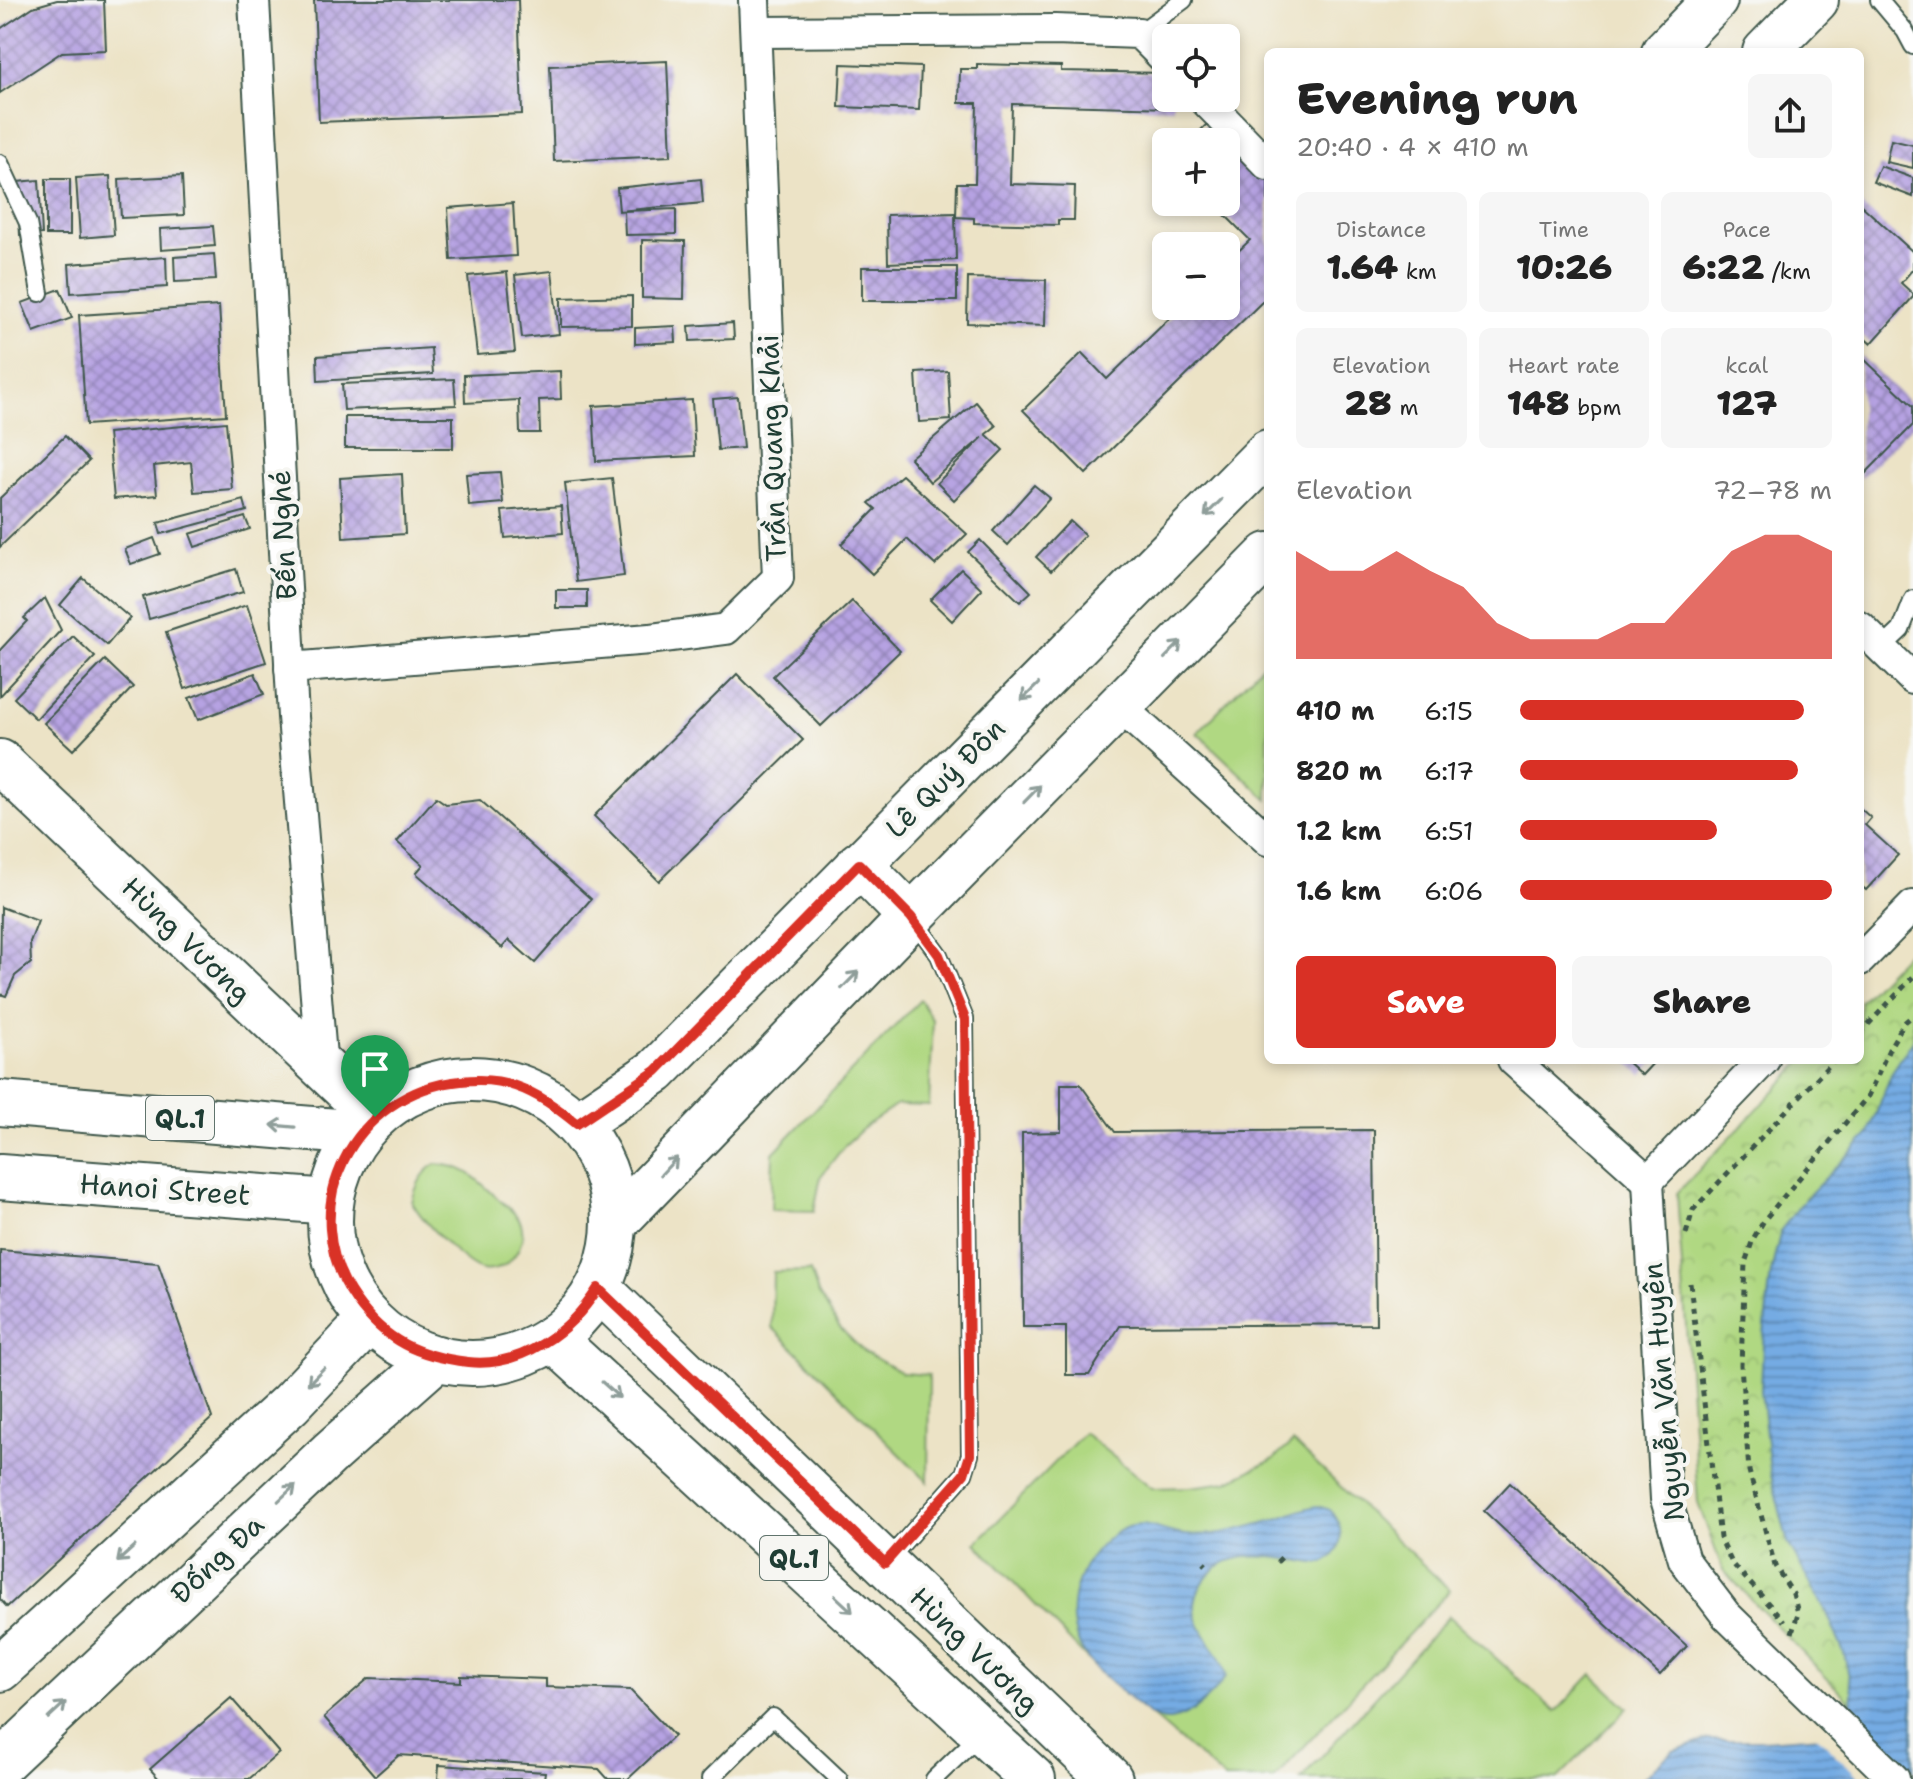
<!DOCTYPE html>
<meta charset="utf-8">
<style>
:root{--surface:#fff;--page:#f6f6f6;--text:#222;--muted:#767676;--accent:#d93025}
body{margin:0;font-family:"Shantell Sans",sans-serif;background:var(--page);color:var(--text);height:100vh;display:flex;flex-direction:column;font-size:30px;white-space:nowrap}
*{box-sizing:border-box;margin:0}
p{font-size:26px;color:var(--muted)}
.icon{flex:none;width:44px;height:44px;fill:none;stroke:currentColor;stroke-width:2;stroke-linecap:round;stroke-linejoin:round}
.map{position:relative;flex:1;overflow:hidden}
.panel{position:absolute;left:1264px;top:48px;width:600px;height:1016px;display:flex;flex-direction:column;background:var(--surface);border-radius:12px;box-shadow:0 4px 12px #0003}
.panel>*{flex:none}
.tools{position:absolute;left:1152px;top:24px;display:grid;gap:16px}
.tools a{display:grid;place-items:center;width:88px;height:88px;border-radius:12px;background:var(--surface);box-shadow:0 4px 12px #0003;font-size:40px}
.pin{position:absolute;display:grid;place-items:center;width:68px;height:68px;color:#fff;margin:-82px -34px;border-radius:50% 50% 50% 0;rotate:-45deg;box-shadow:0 0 8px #0007}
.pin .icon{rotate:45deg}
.round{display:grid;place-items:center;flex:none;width:84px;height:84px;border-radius:12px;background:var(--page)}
.overview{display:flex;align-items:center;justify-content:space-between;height:136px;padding:0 32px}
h1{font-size:44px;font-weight:800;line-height:60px}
.stats{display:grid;grid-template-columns:repeat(3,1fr);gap:12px;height:136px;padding:8px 32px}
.stats div{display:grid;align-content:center;border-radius:12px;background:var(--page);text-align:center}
.stats b{font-size:34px;font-weight:800}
.stats small{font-size:22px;font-weight:400}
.stats p{font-size:22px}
.chart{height:224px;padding:16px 32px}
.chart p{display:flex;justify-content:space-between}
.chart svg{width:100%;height:144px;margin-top:8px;fill:var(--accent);opacity:.7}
.action{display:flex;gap:16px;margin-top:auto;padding:16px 32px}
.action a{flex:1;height:92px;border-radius:12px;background:var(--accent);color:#fff;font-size:32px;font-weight:800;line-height:92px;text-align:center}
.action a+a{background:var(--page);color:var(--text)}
ul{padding:0 32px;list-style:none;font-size:26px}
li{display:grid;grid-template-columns:128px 96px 1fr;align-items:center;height:60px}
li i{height:20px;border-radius:10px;background:var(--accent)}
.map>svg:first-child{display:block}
.green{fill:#b0d882;stroke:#688a5b;stroke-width:2}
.park{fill:url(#park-crowns);stroke:#688a5b;stroke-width:2}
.water{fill:url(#water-rules);stroke:#4a748c;stroke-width:2}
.pier{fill:#ece3c6}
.building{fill:url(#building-cross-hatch)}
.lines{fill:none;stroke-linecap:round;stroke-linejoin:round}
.lane-casing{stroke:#3e564a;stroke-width:20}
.street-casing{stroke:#3e564a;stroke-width:34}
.secondary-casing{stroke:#3e564a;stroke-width:48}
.primary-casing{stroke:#3e564a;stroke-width:48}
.path{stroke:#3e564a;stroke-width:5;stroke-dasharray:6 6;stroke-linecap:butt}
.lane{stroke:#fff;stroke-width:16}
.street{stroke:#fff;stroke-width:30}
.secondary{stroke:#fff;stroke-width:44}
.primary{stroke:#fff;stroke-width:44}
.oneway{stroke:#8f9e9a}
.route-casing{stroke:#fff;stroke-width:16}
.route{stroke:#d93025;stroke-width:10}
.labels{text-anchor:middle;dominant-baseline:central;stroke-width:8;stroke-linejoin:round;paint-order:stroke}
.shield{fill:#f6f6f2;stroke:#60746d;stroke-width:2}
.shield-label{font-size:26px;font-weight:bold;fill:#1f3d34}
.street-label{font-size:28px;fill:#1f3d34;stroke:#f6f6f2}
</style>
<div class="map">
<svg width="1913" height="1779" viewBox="0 0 1913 1779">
<defs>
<pattern id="park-crowns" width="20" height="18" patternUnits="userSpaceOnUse" patternTransform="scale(2)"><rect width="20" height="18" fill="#b0d882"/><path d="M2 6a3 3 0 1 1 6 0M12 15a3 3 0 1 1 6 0" fill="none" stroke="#97ba71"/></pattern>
<pattern id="water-rules" width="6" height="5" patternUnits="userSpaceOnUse" patternTransform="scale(2)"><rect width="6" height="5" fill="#75abe3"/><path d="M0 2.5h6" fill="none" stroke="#5f8cb9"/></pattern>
<pattern id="building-cross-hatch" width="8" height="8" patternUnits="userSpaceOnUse" patternTransform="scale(2)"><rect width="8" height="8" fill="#b6a2e2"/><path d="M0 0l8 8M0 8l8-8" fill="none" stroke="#9385b8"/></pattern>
</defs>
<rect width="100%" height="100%" fill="#f6f6f2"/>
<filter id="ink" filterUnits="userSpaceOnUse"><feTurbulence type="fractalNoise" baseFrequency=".0125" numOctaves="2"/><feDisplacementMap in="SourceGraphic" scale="16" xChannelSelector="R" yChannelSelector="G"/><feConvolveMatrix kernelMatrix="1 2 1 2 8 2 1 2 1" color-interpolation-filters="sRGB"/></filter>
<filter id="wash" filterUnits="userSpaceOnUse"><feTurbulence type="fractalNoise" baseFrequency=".006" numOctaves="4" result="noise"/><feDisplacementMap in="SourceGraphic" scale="32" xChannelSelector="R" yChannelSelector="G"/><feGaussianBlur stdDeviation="1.8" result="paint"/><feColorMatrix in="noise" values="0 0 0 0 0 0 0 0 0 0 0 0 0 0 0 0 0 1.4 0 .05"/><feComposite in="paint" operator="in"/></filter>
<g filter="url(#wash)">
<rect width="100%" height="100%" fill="#ece3c6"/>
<g class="green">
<path d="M1268 659V800L1197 733Z"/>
<path d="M920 1000 933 1021 929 1106 897 1105 867 1125 846 1144 821 1176 814 1211 771 1210 773 1153Z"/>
<path d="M436 1164C465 1166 474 1176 494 1195 502 1203 515 1211 520 1221 530 1244 507 1275 482 1270 464 1266 421 1219 412 1202 416 1186 421 1173 436 1164Z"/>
<path d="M810 1271 818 1293 839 1327 863 1351 902 1373 929 1375 928 1482 772 1327 773 1272Z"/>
<path d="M1084 1433 1152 1488 1190 1487 1227 1482 1274 1459 1293 1442 1450 1590 1274 1779H1225L1093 1665 976 1543Z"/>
<path d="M1449 1616 1556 1712 1592 1674 1628 1708 1557 1779H1301Z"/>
</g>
<path class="park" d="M1913 946V1760L1848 1700 1723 1570 1698 1503 1677 1193 1804 1060H1860V1001Z"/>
<g class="water">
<path d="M1913 1040V1779H1642L1673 1751 1707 1740H1763L1823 1736 1836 1729 1851 1710 1852 1691 1844 1653 1827 1613 1788 1543 1770 1471 1761 1391 1763 1343 1771 1272 1781 1230 1805 1199 1868 1135 1892 1072Z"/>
<path d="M1317 1506C1321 1507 1326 1508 1329 1510 1346 1523 1344 1554 1325 1562 1318 1565 1309 1562 1301 1561 1264 1556 1223 1547 1201 1586 1180 1622 1220 1644 1226 1676 1214 1694 1192 1717 1170 1720 1153 1721 1140 1707 1128 1697 1110 1682 1089 1666 1079 1644 1061 1602 1083 1550 1123 1529 1145 1518 1164 1534 1187 1535 1216 1537 1250 1527 1277 1519 1291 1515 1302 1508 1317 1506Z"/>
</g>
<path class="pier" d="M1847 1707 1913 1771V1779H1861L1814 1733 1833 1726Z"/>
<g id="blocks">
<g class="building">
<path d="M57 0H104L106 50 62 52 0 93V29L33 7Z"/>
<path d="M314 0H518L522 114 319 122Z"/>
<path d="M667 61 671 156 554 161 550 66Z"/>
<path d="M841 64 921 67 919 110 839 107Z"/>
<path d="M977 64 1061 66V71L1166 73V98H1173V108L1012 104 1010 184 1075 186 1074 220H1058V225L974 223V218L956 217 957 183H975L977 103H959L960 69H977Z"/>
<path d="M1209 122 1268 181V296L1086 474 1023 410 1082 353 1107 379 1182 306H1226V263L1250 240 1212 202H1226V142H1189Z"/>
<path d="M1891 140 1913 145V168L1886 162Z"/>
<path d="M1880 166 1913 178V197L1873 182Z"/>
<path d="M110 176 114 235 80 238 76 178Z"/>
<path d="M182 176 184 215 121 218 119 179Z"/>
<rect x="46" y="179" width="24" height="56"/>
<path d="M701 179 703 203 619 211 617 188Z"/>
<path d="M39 180 42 234 20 235 17 182Z"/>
<path d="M513 203 516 256 451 260 448 208Z"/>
<path d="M1860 204 1913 252V269L1901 283 1913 294V297L1871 344 1860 334Z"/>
<path d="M676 209V234L625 235 624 211Z"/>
<path d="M955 213 956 260 888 263 887 215Z"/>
<path d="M213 226 215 246 161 250 160 229Z"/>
<path d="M642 240 685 241 684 299 642 298Z"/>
<path d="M214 254 216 280 175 282 174 257Z"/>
<path d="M166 257 167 287 71 293 69 264Z"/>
<rect x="862" y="267" width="95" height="34"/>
<path d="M552 271 559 334 522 338 515 275Z"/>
<path d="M507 272 515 352 477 355 468 276Z"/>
<path d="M968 278 1046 280 1045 326 967 323Z"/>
<path d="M60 289 72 318 34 332 22 303Z"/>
<path d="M632 296V326L561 327V298Z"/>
<path d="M219 306 226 415 86 425 79 315Z"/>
<path d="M733 323 734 339 690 341 689 326Z"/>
<path d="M675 326 676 342 635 344V328Z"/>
<path d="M431 348 433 374 318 381 317 356Z"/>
<path d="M1860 355 1913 406V425L1860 479Z"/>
<path d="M560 371 561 399 539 400 540 433H520L519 400 465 403 464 375Z"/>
<path d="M948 371 951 420 919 422 916 373Z"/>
<path d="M454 379 456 405 344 410 342 384Z"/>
<path d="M738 397 743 448 718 450 713 399Z"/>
<path d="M692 400 695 456 596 461 593 406Z"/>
<path d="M976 402 996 426 986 434 1003 450 954 500 937 483 983 437 930 482 910 458Z"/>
<rect x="345" y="417" width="108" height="31"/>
<path d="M226 422 232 489 194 492 191 462 154 466 157 495 114 499 108 433Z"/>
<path d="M65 436 89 461 0 547V498Z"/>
<path d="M500 472 503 503 469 506 466 474Z"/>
<path d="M402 474 405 534 343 538 340 478Z"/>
<path d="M902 475 967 534 935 565 907 539 872 574 841 544 876 509 869 503Z"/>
<path d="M612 478 624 576 576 582 565 483Z"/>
<path d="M1034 485 1050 498 1008 545 993 531Z"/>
<path d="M244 500 247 511 161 534 158 523Z"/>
<path d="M561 506 563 533 505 538 502 511Z"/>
<path d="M245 517 250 529 195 547 190 534Z"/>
<path d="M1070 521 1085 535 1051 571 1036 557Z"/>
<path d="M154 538 160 554 131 564 125 549Z"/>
<path d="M980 540 1031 592 1020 602 968 552Z"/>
<path d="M236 569 243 592 149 619 143 597Z"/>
<path d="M961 569 982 589 952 621 930 600Z"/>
<path d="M83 578 130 618 107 645 60 605Z"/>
<rect x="556" y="590" width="31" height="18"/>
<path d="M45 598 61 630 0 696V650L27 621 24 618Z"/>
<path d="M852 601 900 651 821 726 773 676Z"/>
<path d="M247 605 266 662 185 689 166 632Z"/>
<path d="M73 636 95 657 36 719 14 698Z"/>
<path d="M105 660 133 687 73 750 44 723Z"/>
<path d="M255 673 264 694 198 720 189 698Z"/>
<path d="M737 674 803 740 659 881 594 816Z"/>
<path d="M436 797 446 804 480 800 591 899 535 963 509 940 502 948 416 873 423 865 397 842Z"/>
<path d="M1860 808 1871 818 1865 825 1898 855 1866 890 1860 885Z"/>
<path d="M1 907 38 921 30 942 31 963 15 976 6 996 0 994Z"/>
<path d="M1625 1060H1656L1642 1075Z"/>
<path d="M1061 1084H1080L1115 1132 1374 1130 1376 1324 1120 1326 1089 1375H1066V1327H1023L1022 1133 1061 1132Z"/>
<path d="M0 1250 158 1263 212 1418 7 1607 0 1599Z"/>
<path d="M1510 1483 1687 1646 1660 1675 1484 1511Z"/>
<path d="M461 1676 546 1679V1687L630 1690 674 1736 628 1779H608L599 1769 399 1755 375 1776 324 1717 369 1678 461 1682Z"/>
<path d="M231 1698 279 1753 249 1779H159L150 1769Z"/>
<path d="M439 1765 545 1772 544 1779H438Z"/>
</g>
</g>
</g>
<g filter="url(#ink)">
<use href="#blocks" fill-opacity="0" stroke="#3e564a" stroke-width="2"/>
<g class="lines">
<defs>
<g id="lane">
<path d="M1879 0 1905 31 1913 46"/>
<path d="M1139 33 1184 0"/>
<path d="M0 163 28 223 40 293"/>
<path d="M1882 648 1901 630 1913 599"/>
<path d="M886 1562 957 1482 964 1474 970 1455 965 1019 939 955 912 918"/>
<path d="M710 1779 773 1717 839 1779"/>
<path d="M934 1779 982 1733"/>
</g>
<g id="street">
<path d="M254 0 293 717 322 1069"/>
<path d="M756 32 1055 30 1139 33 1166 60"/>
<path d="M1203 98 1268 165"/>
<path d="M1860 627 1913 679"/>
<path d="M290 668 650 639 726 629 778 578 754 0"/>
<path d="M1118 705 1268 840"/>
<path d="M1860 960 1913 906"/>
<path d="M1513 1060 1648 1181"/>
<path d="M1764 1060 1648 1181 1666 1499 1684 1560 1726 1615 1894 1779"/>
</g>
<g id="secondary">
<path d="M1664 52 1715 0"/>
<path d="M1765 52 1816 0"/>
<path d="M0 762 375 1117"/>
<path d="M859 864 911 917"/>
<path d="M577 1124 656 1071 1268 452"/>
<path d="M615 1223 911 917 1268 555"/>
<path d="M0 1669 290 1404 370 1320"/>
<path d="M0 1764 330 1453 437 1358"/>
</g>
<g id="primary">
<circle cx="472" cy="1221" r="142"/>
<path d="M0 1103 360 1133"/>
<path d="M0 1177 331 1202"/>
<path d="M598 1288 1110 1779"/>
<path d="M552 1338 1033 1779"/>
</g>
</defs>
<use href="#lane" class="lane-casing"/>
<use href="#street" class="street-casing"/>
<use href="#secondary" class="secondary-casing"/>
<use href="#primary" class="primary-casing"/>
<g class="path">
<path d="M1860 1033 1913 977"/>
<path d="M1686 1234 1693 1210 1834 1060"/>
<path d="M1690 1283 1720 1538 1732 1563 1784 1621"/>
<path d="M1277 1562 1285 1554"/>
<path d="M1204 1563 1206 1565"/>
<path d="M1792 1633 1798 1613 1793 1594 1775 1566 1749 1471 1741 1365 1745 1263 1753 1239 1765 1219 1868 1096 1890 1047 1904 1023 1913 1015"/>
</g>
<use href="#lane" class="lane"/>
<use href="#street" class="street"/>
<use href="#secondary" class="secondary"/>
<use href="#primary" class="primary"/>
</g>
<defs><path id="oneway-shaft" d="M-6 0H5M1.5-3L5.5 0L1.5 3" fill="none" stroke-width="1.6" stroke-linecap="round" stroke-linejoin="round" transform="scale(2)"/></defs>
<g class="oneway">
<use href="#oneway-shaft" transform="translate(1213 508) rotate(135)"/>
<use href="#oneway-shaft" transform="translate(1173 650) rotate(-45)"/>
<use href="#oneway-shaft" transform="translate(1030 692) rotate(135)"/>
<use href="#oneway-shaft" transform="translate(1032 794) rotate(-46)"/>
<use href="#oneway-shaft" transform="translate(850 980) rotate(-46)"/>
<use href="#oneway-shaft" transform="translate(283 1126) rotate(-175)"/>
<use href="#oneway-shaft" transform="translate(669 1166) rotate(-47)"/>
<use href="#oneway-shaft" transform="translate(316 1376) rotate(134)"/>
<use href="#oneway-shaft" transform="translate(611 1390) rotate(42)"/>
<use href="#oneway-shaft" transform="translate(287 1493) rotate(-43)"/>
<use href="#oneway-shaft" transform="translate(126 1554) rotate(138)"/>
<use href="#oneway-shaft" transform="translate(844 1604) rotate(43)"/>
<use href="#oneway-shaft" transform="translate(57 1710) rotate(-43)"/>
</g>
</g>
<g class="lines" filter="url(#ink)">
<defs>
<path id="route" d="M859 864 911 917 939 955 965 1019 970 1455 964 1474 957 1482 885 1563 598 1288C571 1331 522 1368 468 1362 418 1356 386 1342 356 1300 291 1209 354 1091 461 1081 479 1079 499 1080 515 1086 539 1094 557 1108 577 1124L656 1071Z"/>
</defs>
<use href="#route" class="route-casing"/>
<use href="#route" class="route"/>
</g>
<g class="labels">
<g class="shield">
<rect x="146" y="1096" width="68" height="44" rx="6"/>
<rect x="760" y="1536" width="68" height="44" rx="6"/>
</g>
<g class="shield-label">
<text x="180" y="1118">QL.1</text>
<text x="794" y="1558">QL.1</text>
</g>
<g class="street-label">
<text transform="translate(772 448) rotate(-92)">Trần Quang Khải</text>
<text transform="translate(283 535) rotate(-93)">Bến Nghé</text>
<text transform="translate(945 778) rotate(-45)">Lê Quý Đôn</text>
<text transform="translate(187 940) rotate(44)">Hùng Vương</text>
<text transform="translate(165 1189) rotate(4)">Hanoi Street</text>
<text transform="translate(1663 1392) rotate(-95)">Nguyễn Văn Huyên</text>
<text transform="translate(217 1559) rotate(-43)">Đống Đa</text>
<text transform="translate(975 1650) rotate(44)">Hùng Vương</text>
</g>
</g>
</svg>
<div class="tools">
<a><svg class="icon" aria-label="locate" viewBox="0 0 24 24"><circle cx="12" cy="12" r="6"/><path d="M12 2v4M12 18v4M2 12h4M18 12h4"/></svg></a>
<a>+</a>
<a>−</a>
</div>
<div class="pin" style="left:375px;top:1117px;background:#1e9e55"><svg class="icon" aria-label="arrive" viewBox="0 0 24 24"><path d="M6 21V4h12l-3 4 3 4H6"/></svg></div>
<section class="panel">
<div class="overview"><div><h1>Evening run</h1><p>20:40 · 4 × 410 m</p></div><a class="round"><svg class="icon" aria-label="share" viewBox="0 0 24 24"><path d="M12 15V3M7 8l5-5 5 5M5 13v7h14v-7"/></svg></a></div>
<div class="stats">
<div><p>Distance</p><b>1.64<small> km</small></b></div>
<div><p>Time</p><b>10:26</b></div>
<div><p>Pace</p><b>6:22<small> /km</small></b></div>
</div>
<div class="stats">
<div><p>Elevation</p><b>28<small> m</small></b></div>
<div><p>Heart rate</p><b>148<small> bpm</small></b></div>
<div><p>kcal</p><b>127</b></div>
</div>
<div class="chart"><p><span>Elevation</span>72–78 m</p>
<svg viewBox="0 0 160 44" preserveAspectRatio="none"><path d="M0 44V11L10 17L20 17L30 11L40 17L50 22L60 33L70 38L80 38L90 38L100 33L110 33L120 22L130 11L140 6L150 6L160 11V44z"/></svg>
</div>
<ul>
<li><b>410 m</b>6:15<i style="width:91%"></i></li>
<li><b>820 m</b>6:17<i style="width:89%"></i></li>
<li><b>1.2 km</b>6:51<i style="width:63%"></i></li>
<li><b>1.6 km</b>6:06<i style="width:100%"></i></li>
</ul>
<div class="action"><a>Save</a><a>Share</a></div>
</section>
</div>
